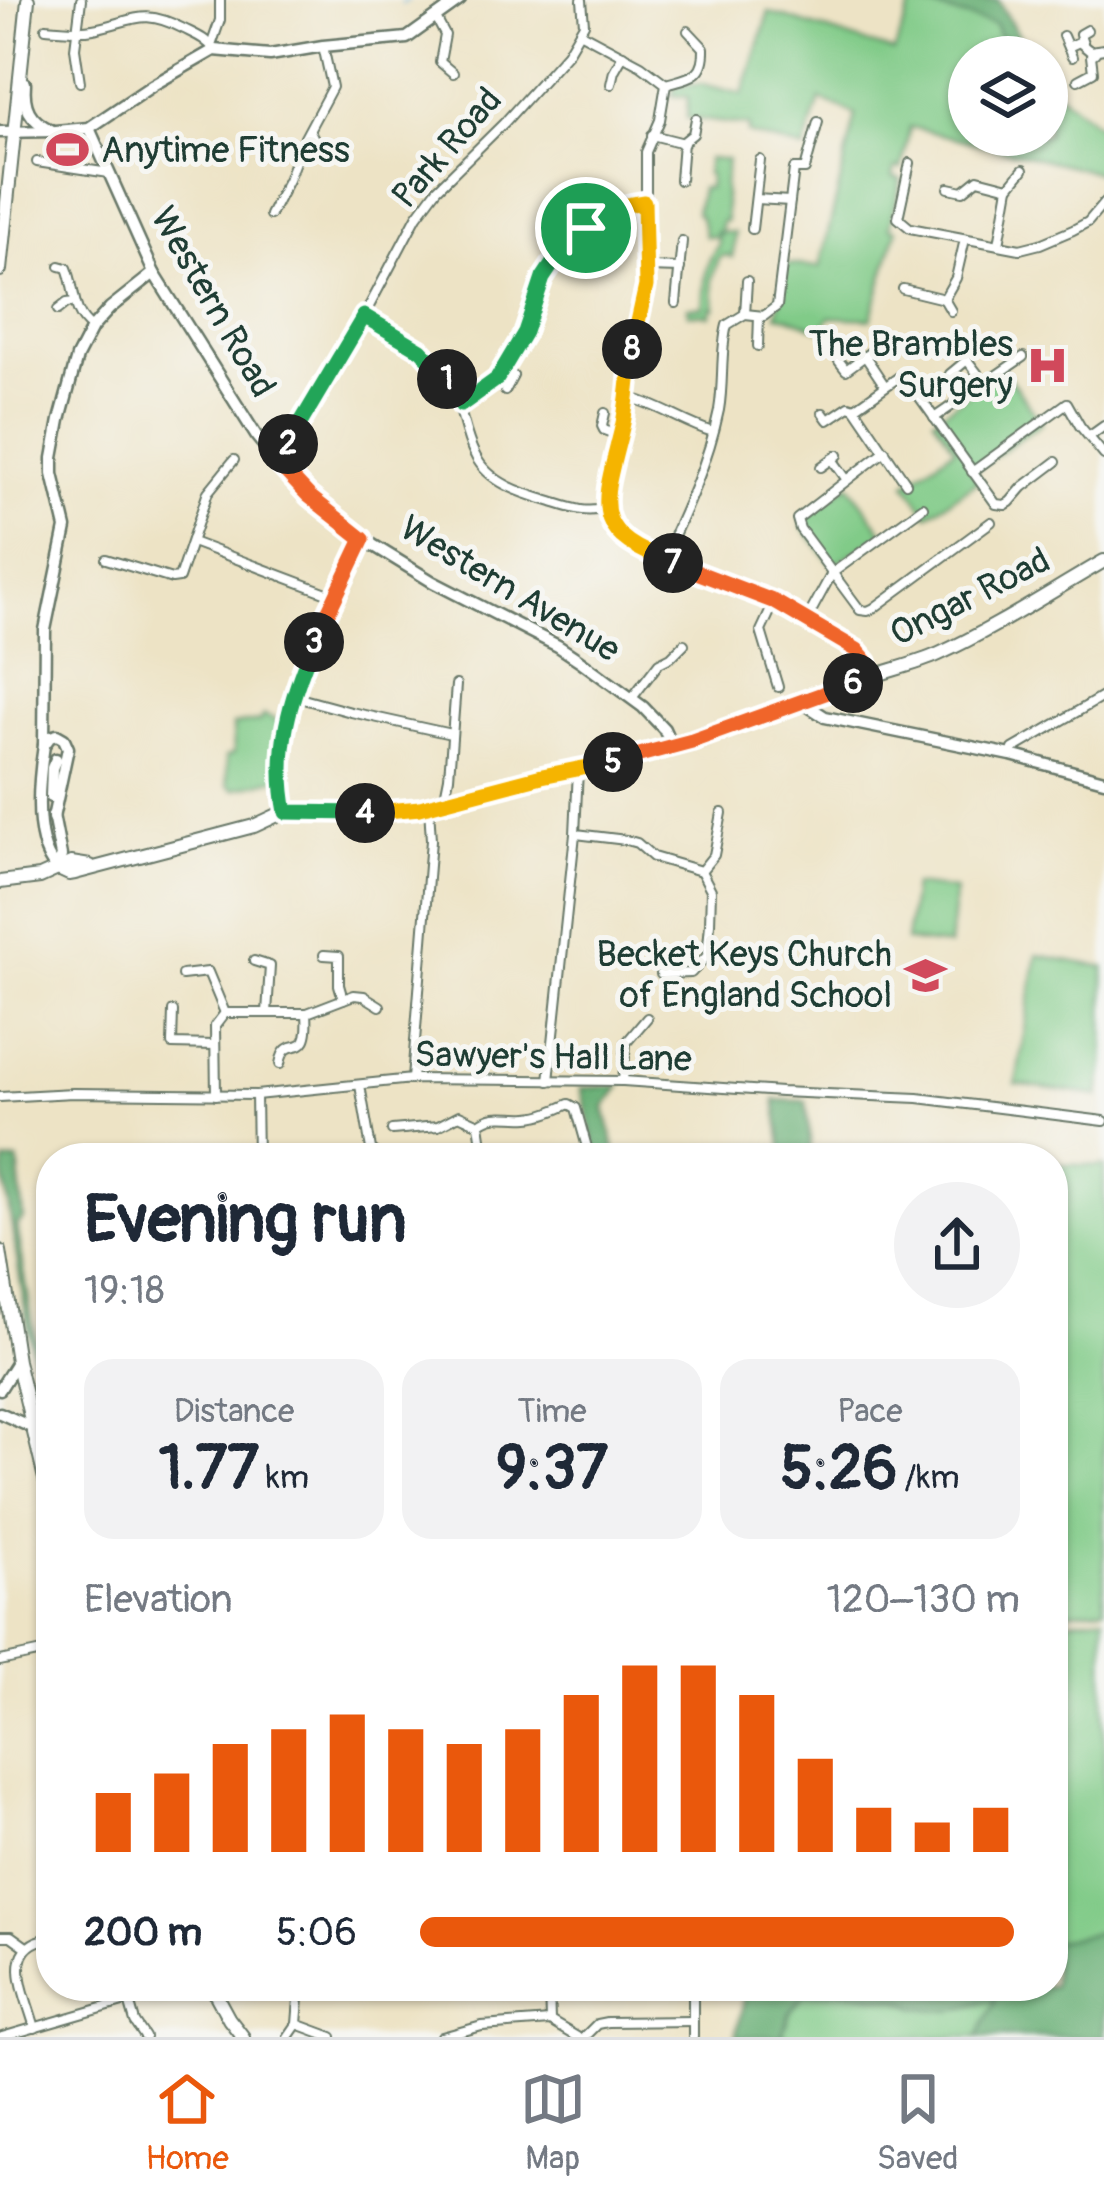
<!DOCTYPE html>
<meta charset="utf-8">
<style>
:root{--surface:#fff;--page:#f2f2f3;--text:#1f2937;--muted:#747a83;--line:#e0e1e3;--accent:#ea580c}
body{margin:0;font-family:Pangolin,sans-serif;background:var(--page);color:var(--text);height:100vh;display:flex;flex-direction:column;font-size:45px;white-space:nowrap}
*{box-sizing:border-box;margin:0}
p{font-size:39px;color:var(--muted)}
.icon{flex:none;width:66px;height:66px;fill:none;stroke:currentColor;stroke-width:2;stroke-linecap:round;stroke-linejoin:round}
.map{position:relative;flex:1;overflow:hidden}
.details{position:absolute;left:36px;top:1143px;width:1032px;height:858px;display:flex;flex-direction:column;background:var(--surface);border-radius:48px;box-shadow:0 3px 9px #0004}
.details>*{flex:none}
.fabs{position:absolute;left:948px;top:36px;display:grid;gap:24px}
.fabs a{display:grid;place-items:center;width:120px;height:120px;border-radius:50%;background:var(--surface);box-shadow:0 3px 9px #0004;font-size:60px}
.pin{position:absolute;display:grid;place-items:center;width:102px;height:102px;color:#fff;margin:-51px;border:6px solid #fff;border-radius:50%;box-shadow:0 3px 12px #0007}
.km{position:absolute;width:60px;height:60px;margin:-30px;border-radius:50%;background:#222;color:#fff;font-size:33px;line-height:60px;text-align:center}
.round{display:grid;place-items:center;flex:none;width:126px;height:126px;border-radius:63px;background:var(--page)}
.summary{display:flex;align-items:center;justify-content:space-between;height:204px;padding:0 48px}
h1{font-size:66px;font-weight:800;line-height:90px}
.figures{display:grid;grid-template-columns:repeat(3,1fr);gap:18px;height:204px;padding:12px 48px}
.figures div{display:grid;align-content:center;border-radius:30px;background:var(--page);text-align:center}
.figures b{font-size:60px;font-weight:800}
.figures small{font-size:33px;font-weight:400}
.figures p{font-size:33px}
.chart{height:336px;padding:24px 48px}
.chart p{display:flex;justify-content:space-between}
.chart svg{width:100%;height:216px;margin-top:12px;stroke:var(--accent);stroke-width:6}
ul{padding:0 48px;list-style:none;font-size:39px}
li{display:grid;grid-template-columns:192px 144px 1fr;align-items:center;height:90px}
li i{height:30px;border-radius:15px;background:var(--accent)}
.menu{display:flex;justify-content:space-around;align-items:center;height:168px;border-top:3px solid var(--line);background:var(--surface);font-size:33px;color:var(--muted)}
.menu a{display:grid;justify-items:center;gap:6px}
.menu .selected{color:var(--accent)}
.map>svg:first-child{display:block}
.green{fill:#81cb88;stroke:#50845e;stroke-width:3}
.forest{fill:#68af74;stroke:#447654;stroke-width:3}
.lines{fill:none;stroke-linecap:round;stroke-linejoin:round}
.stream{stroke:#5bafd7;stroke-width:3}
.street-casing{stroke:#677767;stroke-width:12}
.secondary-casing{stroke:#677767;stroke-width:15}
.primary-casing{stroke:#677767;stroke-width:16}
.street{stroke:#fff;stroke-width:8}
.secondary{stroke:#fff;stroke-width:10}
.primary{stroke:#fff;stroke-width:12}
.split-1-casing{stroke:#fff;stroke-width:24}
.split-2-casing{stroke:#fff;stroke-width:24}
.split-3-casing{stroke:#fff;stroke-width:24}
.split-4-casing{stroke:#fff;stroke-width:24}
.split-5-casing{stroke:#fff;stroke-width:24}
.split-6-casing{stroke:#fff;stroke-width:24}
.split-7-casing{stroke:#fff;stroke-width:24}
.split-8-casing{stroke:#fff;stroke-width:24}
.split-9-casing{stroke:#fff;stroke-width:24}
.split-1{stroke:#22a559;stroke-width:15}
.split-2{stroke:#22a559;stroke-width:15}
.split-3{stroke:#f0652b;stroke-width:15}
.split-4{stroke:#22a559;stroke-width:15}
.split-5{stroke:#f5b400;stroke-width:15}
.split-6{stroke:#f0652b;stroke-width:15}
.split-7{stroke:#f0652b;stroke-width:15}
.split-8{stroke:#f5b400;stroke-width:15}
.split-9{stroke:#f5b400;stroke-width:15}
.labels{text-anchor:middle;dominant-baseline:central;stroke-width:10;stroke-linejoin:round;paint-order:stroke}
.street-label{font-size:36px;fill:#1f3d34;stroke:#f6f6f2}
.poi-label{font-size:36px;fill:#1f3d34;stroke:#f6f6f2;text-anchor:end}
</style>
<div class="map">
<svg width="1104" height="2037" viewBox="0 0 1104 2037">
<rect width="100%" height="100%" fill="#f6f6f2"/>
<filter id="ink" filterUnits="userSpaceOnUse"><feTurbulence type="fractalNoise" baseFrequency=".00833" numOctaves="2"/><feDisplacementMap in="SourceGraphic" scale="24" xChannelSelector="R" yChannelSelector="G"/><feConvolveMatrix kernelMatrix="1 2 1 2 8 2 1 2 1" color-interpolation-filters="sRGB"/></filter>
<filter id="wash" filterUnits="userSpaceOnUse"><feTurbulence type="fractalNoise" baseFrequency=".004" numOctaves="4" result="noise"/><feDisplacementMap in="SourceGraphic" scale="48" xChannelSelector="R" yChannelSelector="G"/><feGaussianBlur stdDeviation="2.7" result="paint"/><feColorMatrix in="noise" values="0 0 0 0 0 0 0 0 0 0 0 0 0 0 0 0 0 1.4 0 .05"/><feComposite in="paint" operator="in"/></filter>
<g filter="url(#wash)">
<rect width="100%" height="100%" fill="#ede3c5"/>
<g class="green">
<path d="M913 3 995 24 1005 51 1014 57H969V135H1047V79L1056 91 1104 130V174L910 127 901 169 895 168 893 177 901 180 890 227 897 230 871 319 830 317 821 330 789 317 777 315 785 264 820 267 856 115 820 99 804 150 748 134 749 126 687 118 688 97 672 95 675 87 702 84 743 94 769 12 894 52Z"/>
<path d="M708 159 727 160 724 187 726 221H722L720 232H716L717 235 723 232 735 233 733 257 725 255 719 258 712 279 715 308H711L710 315 688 314V307H703C705 286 703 263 718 246V237L705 236 701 217 696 213 701 188H708L709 175 706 174Z"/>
<path d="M1003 369 1042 423 972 472 978 481 928 515 906 483 955 448 934 418Z"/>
<path d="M849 484 884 533 833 566 804 528 802 518Z"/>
<path d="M264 715 277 720 285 730 283 777 234 789 228 785 226 757 234 753 233 725 260 721Z"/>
<path d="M913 885 955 890 949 946 906 941Z"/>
<path d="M1037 955 1104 967V1063L1099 1096 1016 1084Z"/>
<path d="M1053 1164 1104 1166V1608L1053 1613Z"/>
<path d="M1104 1616V1931L1053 1942V1622Z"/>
<path d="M779 1986H1003L978 2037H781L790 2012Z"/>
</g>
<g class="forest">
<path d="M998 0 1031 57C1000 57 1006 47 995 24L906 1Z"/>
<path d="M621 1086 605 1107 617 1158H598L581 1088Z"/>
<path d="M775 1100 806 1101 812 1158H784Z"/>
<path d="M18 1161 24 1219 17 1226 45 1401 51 1400V1438L49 1439 51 1469 3 1172 5 1162Z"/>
<path d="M1104 1931V2037H978L996 1998 951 2011 918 2008 899 2000 844 1991 804 1995 790 2012 781 2037H736L747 1986H1053V1942Z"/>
</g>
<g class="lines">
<path class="stream" d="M402 3 408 0"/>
</g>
</g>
<g filter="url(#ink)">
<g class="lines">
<defs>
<g id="street">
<path d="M436 18 445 35 440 62 453 73"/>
<path d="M46 28C62 29 78 32 93 29 135 21 141 7 184 29 196 35 207 39 214 50"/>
<path d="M581 33 641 65 666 84 660 120 646 152V286L634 335 623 425 607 484V514L617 531 636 546 663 559 775 601 849 644 862 654 871 675"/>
<path d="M1063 36 1072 57"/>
<path d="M212 43 220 20V0"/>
<path d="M1083 43 1080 34 1087 30"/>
<path d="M1068 47 1079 42 1090 51 1104 49"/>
<path d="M1078 80 1093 72 1091 56 1095 53"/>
<path d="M80 82 75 48 81 0"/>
<path d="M611 84 614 71 623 55"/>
<path d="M666 84C690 77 705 77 704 48L688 31"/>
<path d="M310 131 319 148 329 153"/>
<path d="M652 135 684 143"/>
<path d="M37 162 109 173"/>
<path d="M910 163 898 218 910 228 1020 249 1040 244 1073 230 1088 222 1104 203"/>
<path d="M680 180 683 142 693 134 696 119"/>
<path d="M1009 187 1023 170"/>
<path d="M949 188 963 191 978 179 1009 187 999 244"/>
<path d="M756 199 790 201"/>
<path d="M270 215 288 180 302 143 332 87 323 46"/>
<path d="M752 229 760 160"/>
<path d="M60 266 67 268C76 290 71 313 92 328"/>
<path d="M647 267 680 268"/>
<path d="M903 289 944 299 956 278 965 239"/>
<path d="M944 299 951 311"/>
<path d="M676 303 682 241"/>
<path d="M58 310 67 303 75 302"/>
<path d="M745 314 747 281"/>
<path d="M364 316C391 332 420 345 440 369 463 397 460 425 475 455 488 483 524 494 552 502 571 508 586 514 606 508"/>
<path d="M954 337 967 360 984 382"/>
<path d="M758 346 759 316"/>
<path d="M865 356 879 346 873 337"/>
<path d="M839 361 846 370 865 356 885 386"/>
<path d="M504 369 513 376 505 391"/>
<path d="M950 374 967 360"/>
<path d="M627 397C658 404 683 423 713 432"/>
<path d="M461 405C519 373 518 336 541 282 554 253 586 223 613 207L621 203 644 202"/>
<path d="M605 413 602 426 604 430 620 436"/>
<path d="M823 413 828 420 849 406 855 408"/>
<path d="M934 418 1023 357"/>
<path d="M1090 436 1104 426"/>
<path d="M885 451 797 519 800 529 860 610 868 611 874 608 991 522"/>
<path d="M832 459 847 480"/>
<path d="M275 460 299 427 364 316 417 216 437 189 504 123 567 53 584 24 582 0"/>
<path d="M821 467 838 455"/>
<path d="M972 472 1067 403 1080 426 1104 455"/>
<path d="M906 483 855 408 903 374 996 504 1005 505 1010 502 1023 487 1056 462"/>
<path d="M192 542 335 596"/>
<path d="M106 559 172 579 179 578 208 492 234 460"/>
<path d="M663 559C686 510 708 463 719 410 724 382 720 352 727 325L745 314 764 316 777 306 794 169H805L818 122"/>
<path d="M831 574 923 507"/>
<path d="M775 601 761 631 778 687"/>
<path d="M806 621 831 575"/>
<path d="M292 696 351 712 451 734"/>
<path d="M632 698 659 663 671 657 684 644"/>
<path d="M1011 755 1013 749 1104 696"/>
<path d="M444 802 449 777 456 685"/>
<path d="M286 811C268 714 320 623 363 539"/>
<path d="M576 834 626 840 637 843 653 857 701 871 714 855 722 813"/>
<path d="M324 955 339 956V985L343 999"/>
<path d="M254 961 270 966 267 1013"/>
<path d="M661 974 691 973 707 956 710 924 711 890 701 871"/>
<path d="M182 975 208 972 225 1013"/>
<path d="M173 1011 172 1044 215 1045"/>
<path d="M280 1064C286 1029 311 1067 307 1013"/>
<path d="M412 1079 431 840 429 807"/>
<path d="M549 1081 575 834 578 769"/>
<path d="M623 1081 626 1043 647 1018"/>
<path d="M360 1085 371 1149 382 1158"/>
<path d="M216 1095 215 1026 225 1013H307L354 995 364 996 380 1006"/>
<path d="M256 1095 257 1158"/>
<path d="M0 1097 73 1093 256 1095 412 1079 623 1081 781 1092 918 1098 1104 1121"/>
<path d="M479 1124 484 1158"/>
<path d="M392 1130 438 1126 459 1115 479 1124C495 1111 510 1119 529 1117 543 1116 556 1110 569 1104L576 1108 590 1158"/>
<path d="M0 1661 51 1650"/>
<path d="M0 1936H11L25 1946"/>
<path d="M549 1986 550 2021"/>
<path d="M129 2001 135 2022 145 2037"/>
<path d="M297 2024 332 2037"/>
<path d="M35 2028C25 1992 0 1945 51 1938"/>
<path d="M2 2037 178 1986"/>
<path d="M288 2037 297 2024 300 1986"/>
<path d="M442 2037 482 2026 550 2021 577 2037"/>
<path d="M584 2037 597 2024 607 2022 693 2021"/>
<path d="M693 2037V1986"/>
</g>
<g id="secondary">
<path d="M25 83C23 106 29 120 51 130"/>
<path d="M89 128 154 273 257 437 285 471 318 504 363 539 433 582 558 646 579 660 643 707 664 729 672 747"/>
<path d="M0 132 55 131 89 128 153 85 214 50 270 55 323 46 407 38 460 0"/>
<path d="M802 702 825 717 1011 755 1104 780"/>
<path d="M44 745 45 630 66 528 53 474V458L60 420 77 357 92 328 110 308 154 273"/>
<path d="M51 797 52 768 56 759"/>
<path d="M53 815 61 856 56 868"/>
<path d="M53 818 68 748 64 739 57 735 50 737 44 745C39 778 32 842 56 868"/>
<path d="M0 1389 17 1362"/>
<path d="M0 1413 33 1428"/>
</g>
<g id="primary">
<path d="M0 270 28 0"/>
<path d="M56 868 69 874 75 873 254 826 286 811 383 812 420 808 542 776 647 754 850 685C878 672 910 667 939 654 996 628 1050 592 1104 561"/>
<path d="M0 882 40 877 71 863 90 866"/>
<path d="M0 1251 17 1361 51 1504"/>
<path d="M211 1986 229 2019 243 2037"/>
</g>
</defs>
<use href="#street" class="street-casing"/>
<use href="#secondary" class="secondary-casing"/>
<use href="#primary" class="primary-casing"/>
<use href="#street" class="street"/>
<use href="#secondary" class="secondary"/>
<use href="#primary" class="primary"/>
</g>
</g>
<g class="lines" filter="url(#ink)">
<defs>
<path id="split-1" d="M447 379 461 405 497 379 525 332 543 278 557 257 586 228"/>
<path id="split-2" d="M288 444 364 316 421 350 447 379"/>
<path id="split-3" d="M288 444 275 460 309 496 363 539 314 642"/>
<path id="split-4" d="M314 642C290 698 274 751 286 812L365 813"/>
<path id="split-5" d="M365 813 420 808 542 776 613 762"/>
<path id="split-6" d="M613 762 692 741 853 683"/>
<path id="split-7" d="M673 563 775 602 857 650 867 662 871 675 853 683"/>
<path id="split-8" d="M632 349C629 377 628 405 621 432 603 505 587 533 673 563"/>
<path id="split-9" d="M586 228C608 209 616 206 644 202L646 286 632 349"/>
</defs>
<use href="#split-1" class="split-1-casing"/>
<use href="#split-2" class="split-2-casing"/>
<use href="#split-3" class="split-3-casing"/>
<use href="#split-4" class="split-4-casing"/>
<use href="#split-5" class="split-5-casing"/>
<use href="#split-6" class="split-6-casing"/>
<use href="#split-7" class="split-7-casing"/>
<use href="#split-8" class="split-8-casing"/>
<use href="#split-9" class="split-9-casing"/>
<use href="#split-1" class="split-1"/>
<use href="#split-2" class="split-2"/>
<use href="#split-3" class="split-3"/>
<use href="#split-4" class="split-4"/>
<use href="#split-5" class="split-5"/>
<use href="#split-6" class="split-6"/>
<use href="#split-7" class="split-7"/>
<use href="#split-8" class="split-8"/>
<use href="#split-9" class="split-9"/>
</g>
<defs>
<symbol id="stadium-bare" viewBox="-9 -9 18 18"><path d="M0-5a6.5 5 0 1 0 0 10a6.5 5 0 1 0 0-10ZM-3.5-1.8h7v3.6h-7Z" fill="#d1495b" stroke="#f6f6f2" stroke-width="2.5" paint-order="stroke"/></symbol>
<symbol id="hospital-bare" viewBox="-9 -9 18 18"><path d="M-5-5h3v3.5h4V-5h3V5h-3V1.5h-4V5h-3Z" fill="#d1495b" stroke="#f6f6f2" stroke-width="2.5" paint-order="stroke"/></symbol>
<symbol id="school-bare" viewBox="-9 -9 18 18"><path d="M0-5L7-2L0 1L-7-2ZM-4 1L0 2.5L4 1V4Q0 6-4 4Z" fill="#d1495b" stroke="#f6f6f2" stroke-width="2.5" paint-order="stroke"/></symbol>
</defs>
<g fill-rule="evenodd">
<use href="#stadium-bare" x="38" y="120" width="59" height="59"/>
<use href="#hospital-bare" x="1018" y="336" width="59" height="59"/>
<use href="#school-bare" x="896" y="946" width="59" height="59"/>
</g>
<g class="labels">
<g class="street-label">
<text transform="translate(447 148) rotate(-49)">Park Road</text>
<text transform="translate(213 302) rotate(60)">Western Road</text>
<text transform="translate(510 589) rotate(31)">Western Avenue</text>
<text transform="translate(970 597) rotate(-27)">Ongar Road</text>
<text transform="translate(553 1057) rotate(1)">Sawyer's Hall Lane</text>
</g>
<g class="poi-label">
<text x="101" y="150" text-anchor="start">Anytime Fitness</text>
<text x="1013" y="344">The Brambles<tspan x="1013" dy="41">Surgery</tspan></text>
<text x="892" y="954">Becket Keys Church<tspan x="892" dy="41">of England School</tspan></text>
</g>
</g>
</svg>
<div class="fabs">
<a><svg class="icon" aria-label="layers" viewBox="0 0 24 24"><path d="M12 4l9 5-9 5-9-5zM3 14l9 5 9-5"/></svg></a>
</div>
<div class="pin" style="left:586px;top:228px;background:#1e9e55"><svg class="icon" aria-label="arrive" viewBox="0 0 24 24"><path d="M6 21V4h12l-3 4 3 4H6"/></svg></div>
<b class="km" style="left:447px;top:379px">1</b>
<b class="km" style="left:288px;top:444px">2</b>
<b class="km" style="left:314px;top:642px">3</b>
<b class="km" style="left:365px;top:813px">4</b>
<b class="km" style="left:613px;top:762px">5</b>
<b class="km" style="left:853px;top:683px">6</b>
<b class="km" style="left:673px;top:563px">7</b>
<b class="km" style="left:632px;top:349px">8</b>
<section class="details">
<div class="summary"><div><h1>Evening run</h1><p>19:18</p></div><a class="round"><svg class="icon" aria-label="share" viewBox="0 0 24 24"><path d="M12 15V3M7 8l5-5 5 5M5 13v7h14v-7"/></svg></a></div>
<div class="figures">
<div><p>Distance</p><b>1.77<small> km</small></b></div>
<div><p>Time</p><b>9:37</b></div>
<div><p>Pace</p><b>5:26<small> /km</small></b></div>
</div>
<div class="chart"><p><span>Elevation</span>120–130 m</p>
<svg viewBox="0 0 160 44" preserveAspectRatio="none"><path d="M5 44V32M15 44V28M25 44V22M35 44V19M45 44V16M55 44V19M65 44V22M75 44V19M85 44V12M95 44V6M105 44V6M115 44V12M125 44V25M135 44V35M145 44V38M155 44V35"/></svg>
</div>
<ul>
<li><b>200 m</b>5:06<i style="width:99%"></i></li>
</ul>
</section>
</div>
<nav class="menu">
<a class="selected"><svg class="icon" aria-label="home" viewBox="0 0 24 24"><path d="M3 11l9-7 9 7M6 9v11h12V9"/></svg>Home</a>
<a><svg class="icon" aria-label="map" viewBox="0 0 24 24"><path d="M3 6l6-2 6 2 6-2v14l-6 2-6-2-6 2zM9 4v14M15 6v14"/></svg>Map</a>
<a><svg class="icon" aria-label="saved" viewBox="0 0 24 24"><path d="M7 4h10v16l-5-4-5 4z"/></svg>Saved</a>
</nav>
